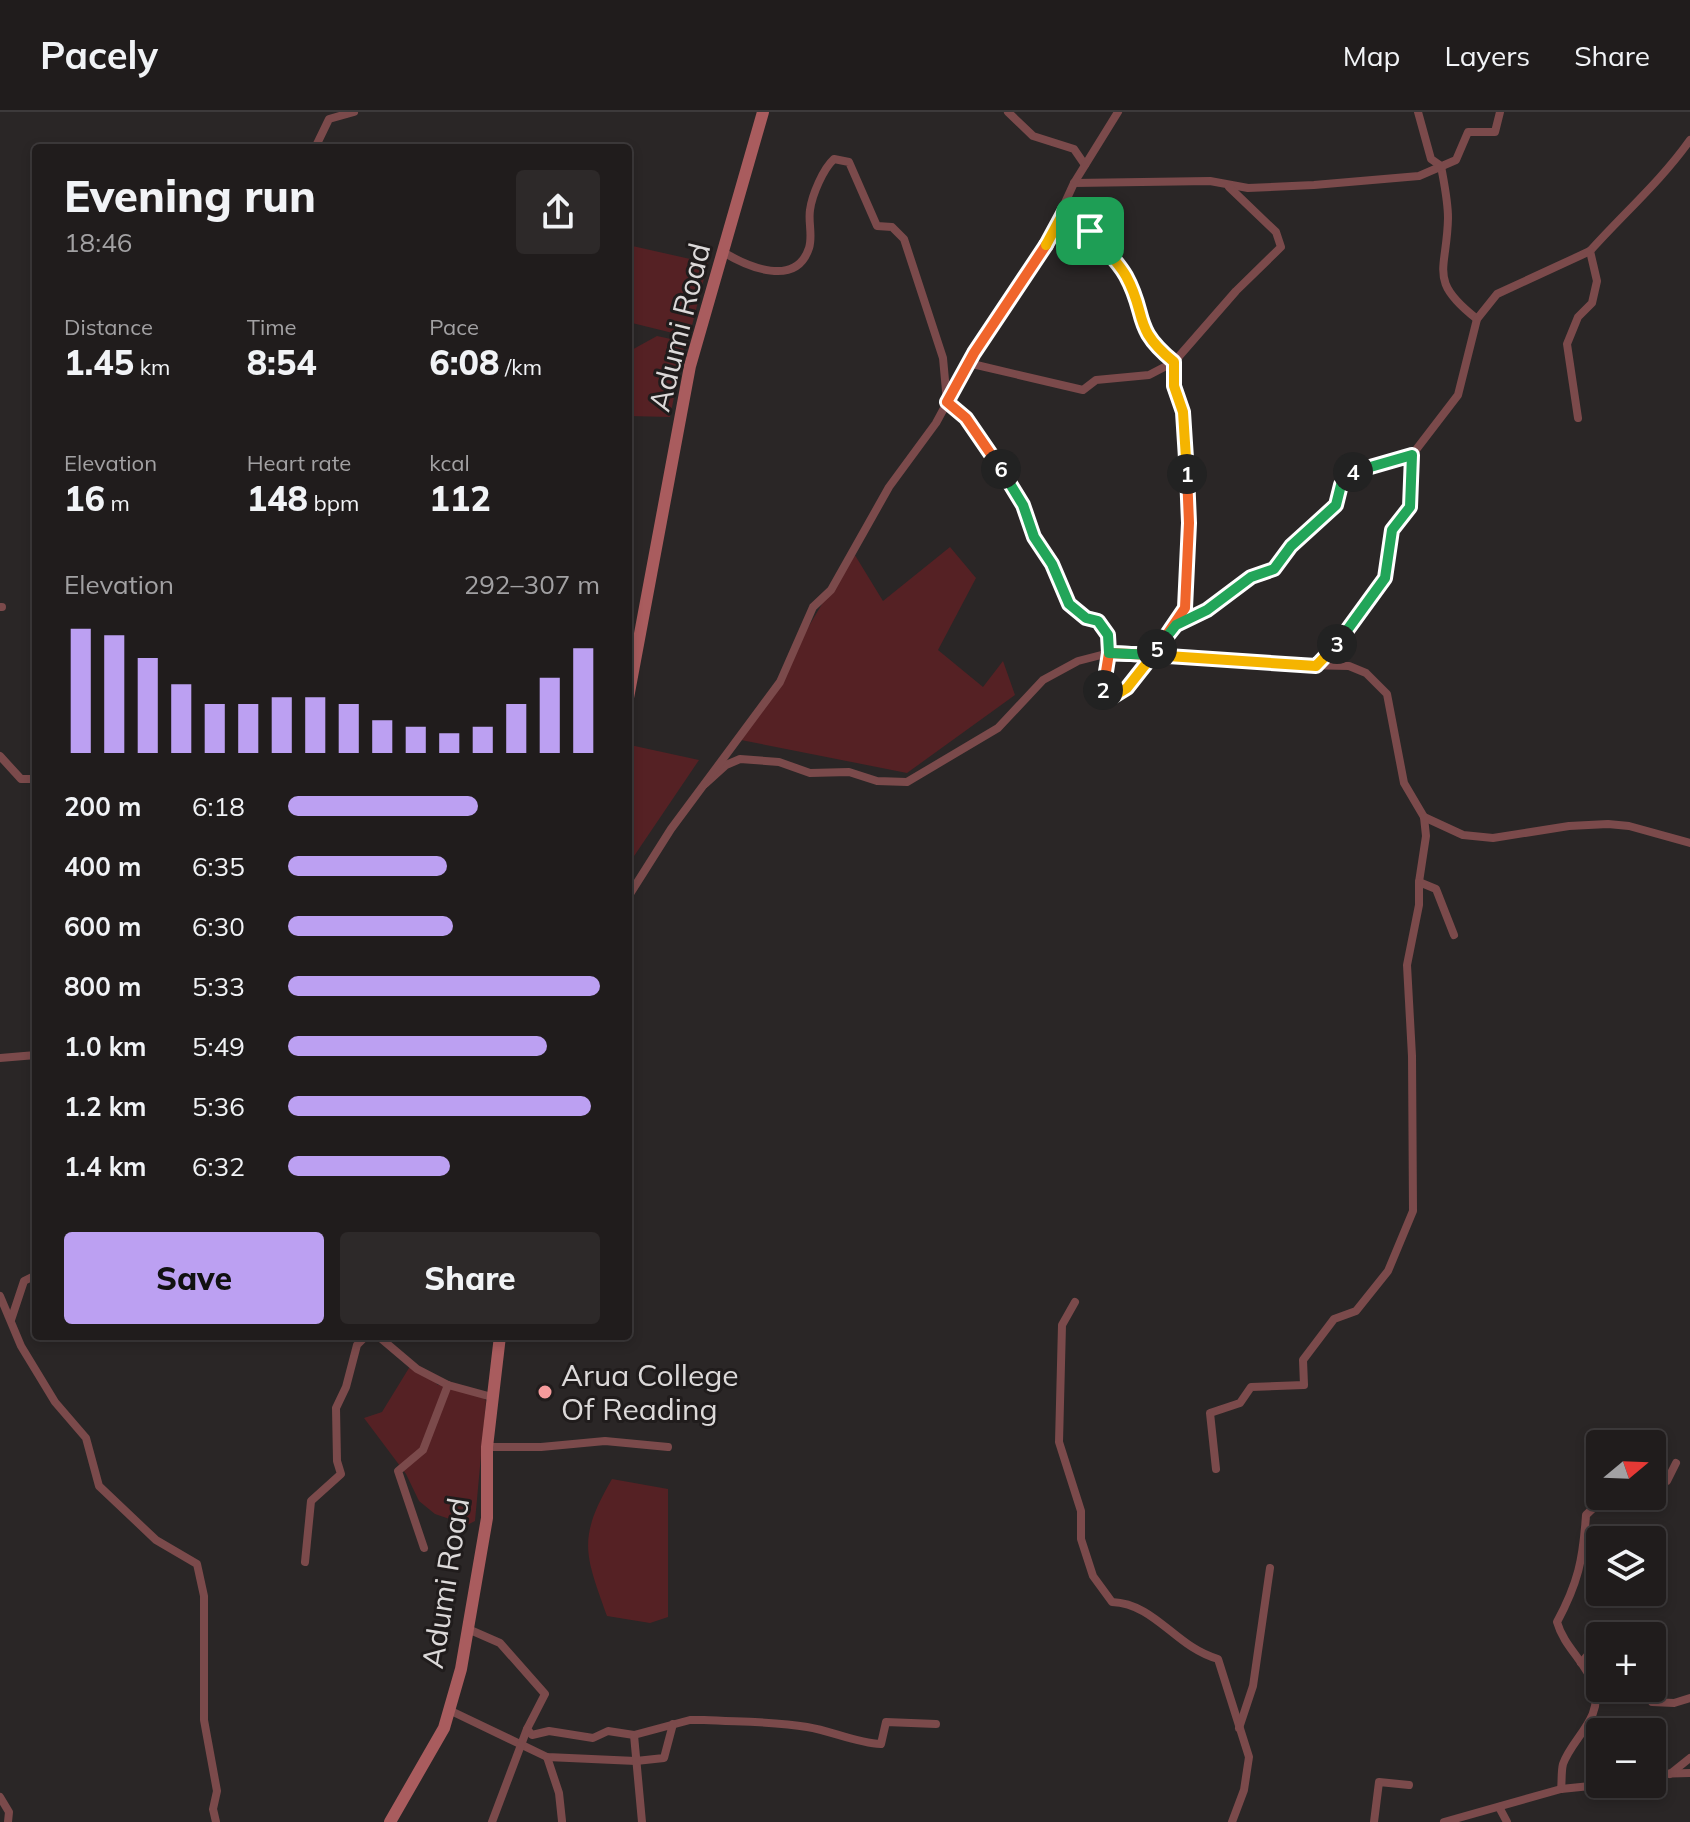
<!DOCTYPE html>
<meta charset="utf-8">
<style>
:root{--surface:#201c1c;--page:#2d2929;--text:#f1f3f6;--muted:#a2a1a3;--line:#3d3a3b;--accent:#bca0f2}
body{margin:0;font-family:Mulish,sans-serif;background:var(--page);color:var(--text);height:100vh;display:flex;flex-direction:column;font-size:30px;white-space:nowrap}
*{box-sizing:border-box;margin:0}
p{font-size:26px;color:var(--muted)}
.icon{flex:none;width:44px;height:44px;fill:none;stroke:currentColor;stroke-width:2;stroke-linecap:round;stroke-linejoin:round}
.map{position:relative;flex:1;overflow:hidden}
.side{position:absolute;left:32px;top:32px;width:600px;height:1196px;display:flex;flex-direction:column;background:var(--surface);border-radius:8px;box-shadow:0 4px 12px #0003,0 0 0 2px var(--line)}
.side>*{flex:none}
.needle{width:52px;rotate:71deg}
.buttons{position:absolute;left:1586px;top:1318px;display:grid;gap:16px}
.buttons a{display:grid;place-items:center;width:80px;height:80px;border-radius:8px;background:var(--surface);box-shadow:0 4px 12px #0003,0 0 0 2px var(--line);font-size:40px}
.pin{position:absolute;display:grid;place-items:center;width:68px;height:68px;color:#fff;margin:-34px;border-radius:16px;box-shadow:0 4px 12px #0006}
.km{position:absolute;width:40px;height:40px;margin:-20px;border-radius:50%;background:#222;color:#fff;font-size:22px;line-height:40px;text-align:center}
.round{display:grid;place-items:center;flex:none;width:84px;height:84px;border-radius:8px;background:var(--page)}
.headline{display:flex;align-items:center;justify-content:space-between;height:136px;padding:0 32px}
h1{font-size:44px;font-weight:800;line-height:60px}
.figures{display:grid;grid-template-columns:repeat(3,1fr);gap:12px;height:136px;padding:8px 32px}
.figures div{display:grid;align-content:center}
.figures b{font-size:34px;font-weight:800}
.figures small{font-size:22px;font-weight:400}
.figures p{font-size:22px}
.chart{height:224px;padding:16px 32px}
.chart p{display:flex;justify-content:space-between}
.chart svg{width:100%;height:144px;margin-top:8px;stroke:var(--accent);stroke-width:6}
.button{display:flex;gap:16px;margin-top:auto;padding:16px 32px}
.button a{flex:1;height:92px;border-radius:8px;background:var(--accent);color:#111;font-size:32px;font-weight:800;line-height:92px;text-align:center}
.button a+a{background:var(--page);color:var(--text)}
ul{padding:0 32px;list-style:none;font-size:26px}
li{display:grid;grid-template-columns:128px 96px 1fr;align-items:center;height:60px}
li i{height:20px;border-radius:10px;background:var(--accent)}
header{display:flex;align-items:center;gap:48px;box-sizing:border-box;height:112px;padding:0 40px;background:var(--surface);border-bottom:2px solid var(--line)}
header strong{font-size:38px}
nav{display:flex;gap:44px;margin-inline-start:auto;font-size:28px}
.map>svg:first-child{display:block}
.green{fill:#552124}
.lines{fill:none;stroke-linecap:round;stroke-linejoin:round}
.street{stroke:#7b4a4b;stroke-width:8}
.secondary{stroke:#a95c5e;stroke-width:12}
.split-1-casing{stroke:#fff;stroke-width:16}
.split-2-casing{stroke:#fff;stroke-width:16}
.split-3-casing{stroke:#fff;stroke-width:16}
.split-4-casing{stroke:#fff;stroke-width:16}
.split-5-casing{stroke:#fff;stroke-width:16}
.split-6-casing{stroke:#fff;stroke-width:16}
.split-7-casing{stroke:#fff;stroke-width:16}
.split-8-casing{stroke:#fff;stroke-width:16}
.split-1{stroke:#f5b400;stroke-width:10}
.split-2{stroke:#f0652b;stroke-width:10}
.split-3{stroke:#f5b400;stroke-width:10}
.split-4{stroke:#22a559;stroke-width:10}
.split-5{stroke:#22a559;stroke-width:10}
.split-6{stroke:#22a559;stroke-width:10}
.split-7{stroke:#f0652b;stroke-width:10}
.split-8{stroke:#f5b400;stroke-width:10}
.poi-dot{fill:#f59b9c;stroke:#201c1c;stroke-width:3}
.labels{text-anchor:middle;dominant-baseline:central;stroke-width:6;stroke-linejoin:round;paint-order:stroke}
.street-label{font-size:30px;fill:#dcd9d9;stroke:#201c1c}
.poi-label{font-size:30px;fill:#dcd9d9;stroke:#201c1c;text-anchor:start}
</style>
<header>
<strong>Pacely</strong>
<nav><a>Map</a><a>Layers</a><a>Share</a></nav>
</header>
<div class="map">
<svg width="1690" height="1710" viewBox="0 0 1690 1710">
<rect width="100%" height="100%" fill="#2a2626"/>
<g class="green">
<path d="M628 133 708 151 689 225 628 210Z"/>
<path d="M657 224 685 230 670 305 628 304V240Z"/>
<path d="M950 435 976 466 938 538 983 575 1003 549 1015 583 907 661 741 628 853 440 883 489Z"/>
<path d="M630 633 699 648 628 753V641Z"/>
<path d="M419 1255 438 1273C457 1273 476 1271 486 1289L475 1409 467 1413 435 1402 419 1389 406 1362 364 1306 382 1300 409 1256Z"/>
<path d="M612 1367 668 1377V1505L650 1511 607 1504C585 1442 577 1427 612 1367Z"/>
</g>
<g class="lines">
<g class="street">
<path d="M1008 0 1033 24 1074 37 1085 53"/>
<path d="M1418 0 1431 47 1441 54C1444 71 1448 89 1448 106 1447 159 1427 168 1477 207"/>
<path d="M315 36 329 7 354 0"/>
<path d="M1074 71 1210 69 1248 76 1314 73 1419 64 1456 48 1468 20H1495L1500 0"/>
<path d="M1065 98 1090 119 1125 162 1139 209 1152 232 1174 250V274L1183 300 1189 411 1185 496 1176 513"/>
<path d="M723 140C748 155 796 176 809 136 813 124 808 110 810 98 812 83 823 57 834 47L849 50 877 114 892 115 904 127 943 246 947 290C979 317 1006 356 1024 394 1028 404 1030 414 1034 424 1038 433 1046 441 1051 450 1064 475 1066 501 1098 509 1116 535 1104 556 1102 585L1106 589 1127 576 1176 513 1207 498 1251 465 1274 457 1291 434 1336 393 1341 373 1353 359 1412 343"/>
<path d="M968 251 1083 278 1096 268 1149 263 1174 250 1236 179 1281 135 1276 120 1229 75"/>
<path d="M1578 306 1567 232 1578 205 1592 191 1597 169 1590 139C1623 102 1661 69 1690 28"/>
<path d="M0 495H2"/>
<path d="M1316 554 1364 500 1385 466 1392 418 1410 395 1412 343 1458 283 1477 207 1497 182 1590 139"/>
<path d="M0 644 21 667H36"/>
<path d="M705 672 726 653 740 647 779 650 810 661 849 660 877 669 907 670 998 616 1043 568 1078 549 1109 541 1257 552 1349 554 1366 561 1387 582 1404 671 1424 705 1463 723 1493 726 1569 714 1608 712 1629 714 1690 731"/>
<path d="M1424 705 1426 724 1419 770 1436 777 1454 823"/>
<path d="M628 785 671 717 780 570 813 495 831 478 889 375 936 311 974 241 1042 141 1074 71 1118 0"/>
<path d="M0 946 36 943"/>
<path d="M0 1184 21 1234 55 1290 86 1326 99 1374 156 1428 197 1452 204 1484V1608L217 1679 213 1697 216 1710"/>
<path d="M1075 1190 1062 1213 1059 1330 1081 1399V1427L1093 1464 1112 1490C1156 1492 1175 1535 1218 1547L1249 1645 1244 1678 1232 1710"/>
<path d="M11 1208 24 1169 36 1163"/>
<path d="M378 1224 417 1257 448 1273 492 1285"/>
<path d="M487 1335H541L605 1329 668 1335"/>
<path d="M1216 1357 1210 1301 1240 1291 1251 1275 1304 1273 1303 1248 1334 1207 1356 1199 1388 1159 1413 1099 1412 944 1407 853 1419 793V770"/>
<path d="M1652 1372 1667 1369 1676 1351"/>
<path d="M424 1436 398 1359 423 1338 448 1273"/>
<path d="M305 1450 311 1389 341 1362 337 1349 336 1296 346 1275 357 1233 366 1224"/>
<path d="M468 1517 500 1531 545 1582 527 1617 532 1623 549 1619 593 1626 608 1619 634 1623 690 1608H704C738 1610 774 1609 807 1615 832 1619 856 1631 881 1632L886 1610 936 1612"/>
<path d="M1581 1551 1597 1532 1600 1534"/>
<path d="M1650 1576 1652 1590 1674 1591 1690 1586"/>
<path d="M449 1598 547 1645 636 1649 664 1646 673 1612"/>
<path d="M1239 1616 1253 1574 1270 1456"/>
<path d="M634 1623 642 1710"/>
<path d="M547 1645 559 1681 562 1709"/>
<path d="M1652 1662 1690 1661"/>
<path d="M1670 1662 1690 1646"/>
<path d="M1561 1677C1562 1670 1561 1660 1563 1652 1572 1626 1604 1606 1594 1574 1586 1550 1564 1535 1557 1510 1578 1471 1583 1448 1586 1403L1606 1384"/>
<path d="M0 1685 9 1700 8 1710"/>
<path d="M1499 1695 1507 1710"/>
<path d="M492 1710 527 1617"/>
<path d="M1374 1710 1379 1670 1409 1673"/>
<path d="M1444 1710 1561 1677 1610 1672"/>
</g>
<g class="secondary">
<path d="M628 586 690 254 763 0"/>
<path d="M390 1710 444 1616 461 1557 487 1406V1335L500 1224"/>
</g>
</g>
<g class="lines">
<defs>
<path id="split-1" d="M1090 119C1101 134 1117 148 1126 164 1148 204 1131 215 1174 250V274L1183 300 1187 362"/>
<path id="split-2" d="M1103 578 1109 541 1153 543 1185 496 1189 411 1187 362"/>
<path id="split-3" d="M1103 578 1106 589 1127 576 1153 543 1316 554 1337 532"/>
<path id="split-4" d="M1337 532 1385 466 1392 418 1410 395 1412 343 1353 360"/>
<path id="split-5" d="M1157 537 1176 513 1207 498 1251 465 1274 457 1291 434 1336 393 1341 373 1353 360"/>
<path id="split-6" d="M1001 357 1023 393 1034 425 1052 452 1069 492 1086 506 1098 509 1108 523 1109 541 1153 543 1157 537"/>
<path id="split-7" d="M1001 357 966 306 947 290 974 241 1046 133"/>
<path id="split-8" d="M1046 133 1065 98 1090 119"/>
</defs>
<use href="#split-1" class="split-1-casing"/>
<use href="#split-2" class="split-2-casing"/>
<use href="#split-3" class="split-3-casing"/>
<use href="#split-4" class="split-4-casing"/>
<use href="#split-5" class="split-5-casing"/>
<use href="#split-6" class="split-6-casing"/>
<use href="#split-7" class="split-7-casing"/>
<use href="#split-8" class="split-8-casing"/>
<use href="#split-1" class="split-1"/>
<use href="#split-2" class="split-2"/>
<use href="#split-3" class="split-3"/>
<use href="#split-4" class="split-4"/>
<use href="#split-5" class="split-5"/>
<use href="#split-6" class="split-6"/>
<use href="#split-7" class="split-7"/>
<use href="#split-8" class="split-8"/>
</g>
<circle class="poi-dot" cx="545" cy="1280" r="8"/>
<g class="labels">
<g class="street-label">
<text transform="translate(679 215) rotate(-76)">Adumi Road</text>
<text transform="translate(445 1471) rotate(-81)">Adumi Road</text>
</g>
<g class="poi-label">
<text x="561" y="1263">Arua College<tspan x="561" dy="34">Of Reading</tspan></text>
</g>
</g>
</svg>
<div class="buttons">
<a><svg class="needle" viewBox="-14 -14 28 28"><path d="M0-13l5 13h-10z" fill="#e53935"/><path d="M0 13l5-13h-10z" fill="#a2a1a3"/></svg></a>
<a><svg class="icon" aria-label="layers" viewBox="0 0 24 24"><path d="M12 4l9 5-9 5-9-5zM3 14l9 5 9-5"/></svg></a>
<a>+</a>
<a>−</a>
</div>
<div class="pin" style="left:1090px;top:119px;background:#1e9e55"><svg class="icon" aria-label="arrive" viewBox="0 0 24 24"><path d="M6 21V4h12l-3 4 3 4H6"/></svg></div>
<b class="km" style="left:1187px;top:362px">1</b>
<b class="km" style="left:1103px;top:578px">2</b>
<b class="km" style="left:1337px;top:532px">3</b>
<b class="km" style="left:1353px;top:360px">4</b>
<b class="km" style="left:1157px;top:537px">5</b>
<b class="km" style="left:1001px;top:357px">6</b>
<section class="side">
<div class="headline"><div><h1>Evening run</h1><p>18:46</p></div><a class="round"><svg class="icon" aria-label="share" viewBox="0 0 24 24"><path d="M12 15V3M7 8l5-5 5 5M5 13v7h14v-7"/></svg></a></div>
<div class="figures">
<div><p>Distance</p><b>1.45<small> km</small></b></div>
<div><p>Time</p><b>8:54</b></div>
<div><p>Pace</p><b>6:08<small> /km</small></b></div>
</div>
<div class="figures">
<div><p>Elevation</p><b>16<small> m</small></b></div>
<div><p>Heart rate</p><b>148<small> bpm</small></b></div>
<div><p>kcal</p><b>112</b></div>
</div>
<div class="chart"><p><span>Elevation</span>292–307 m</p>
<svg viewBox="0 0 160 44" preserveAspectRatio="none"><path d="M5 44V6M15 44V8M25 44V15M35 44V23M45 44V29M55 44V29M65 44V27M75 44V27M85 44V29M95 44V34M105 44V36M115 44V38M125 44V36M135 44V29M145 44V21M155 44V12"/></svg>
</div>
<ul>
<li><b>200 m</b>6:18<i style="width:61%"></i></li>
<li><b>400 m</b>6:35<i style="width:51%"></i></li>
<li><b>600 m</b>6:30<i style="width:53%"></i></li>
<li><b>800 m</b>5:33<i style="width:100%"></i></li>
<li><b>1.0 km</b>5:49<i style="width:83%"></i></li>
<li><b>1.2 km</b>5:36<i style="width:97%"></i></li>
<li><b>1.4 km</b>6:32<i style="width:52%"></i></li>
</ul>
<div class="button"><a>Save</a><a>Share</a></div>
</section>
</div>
